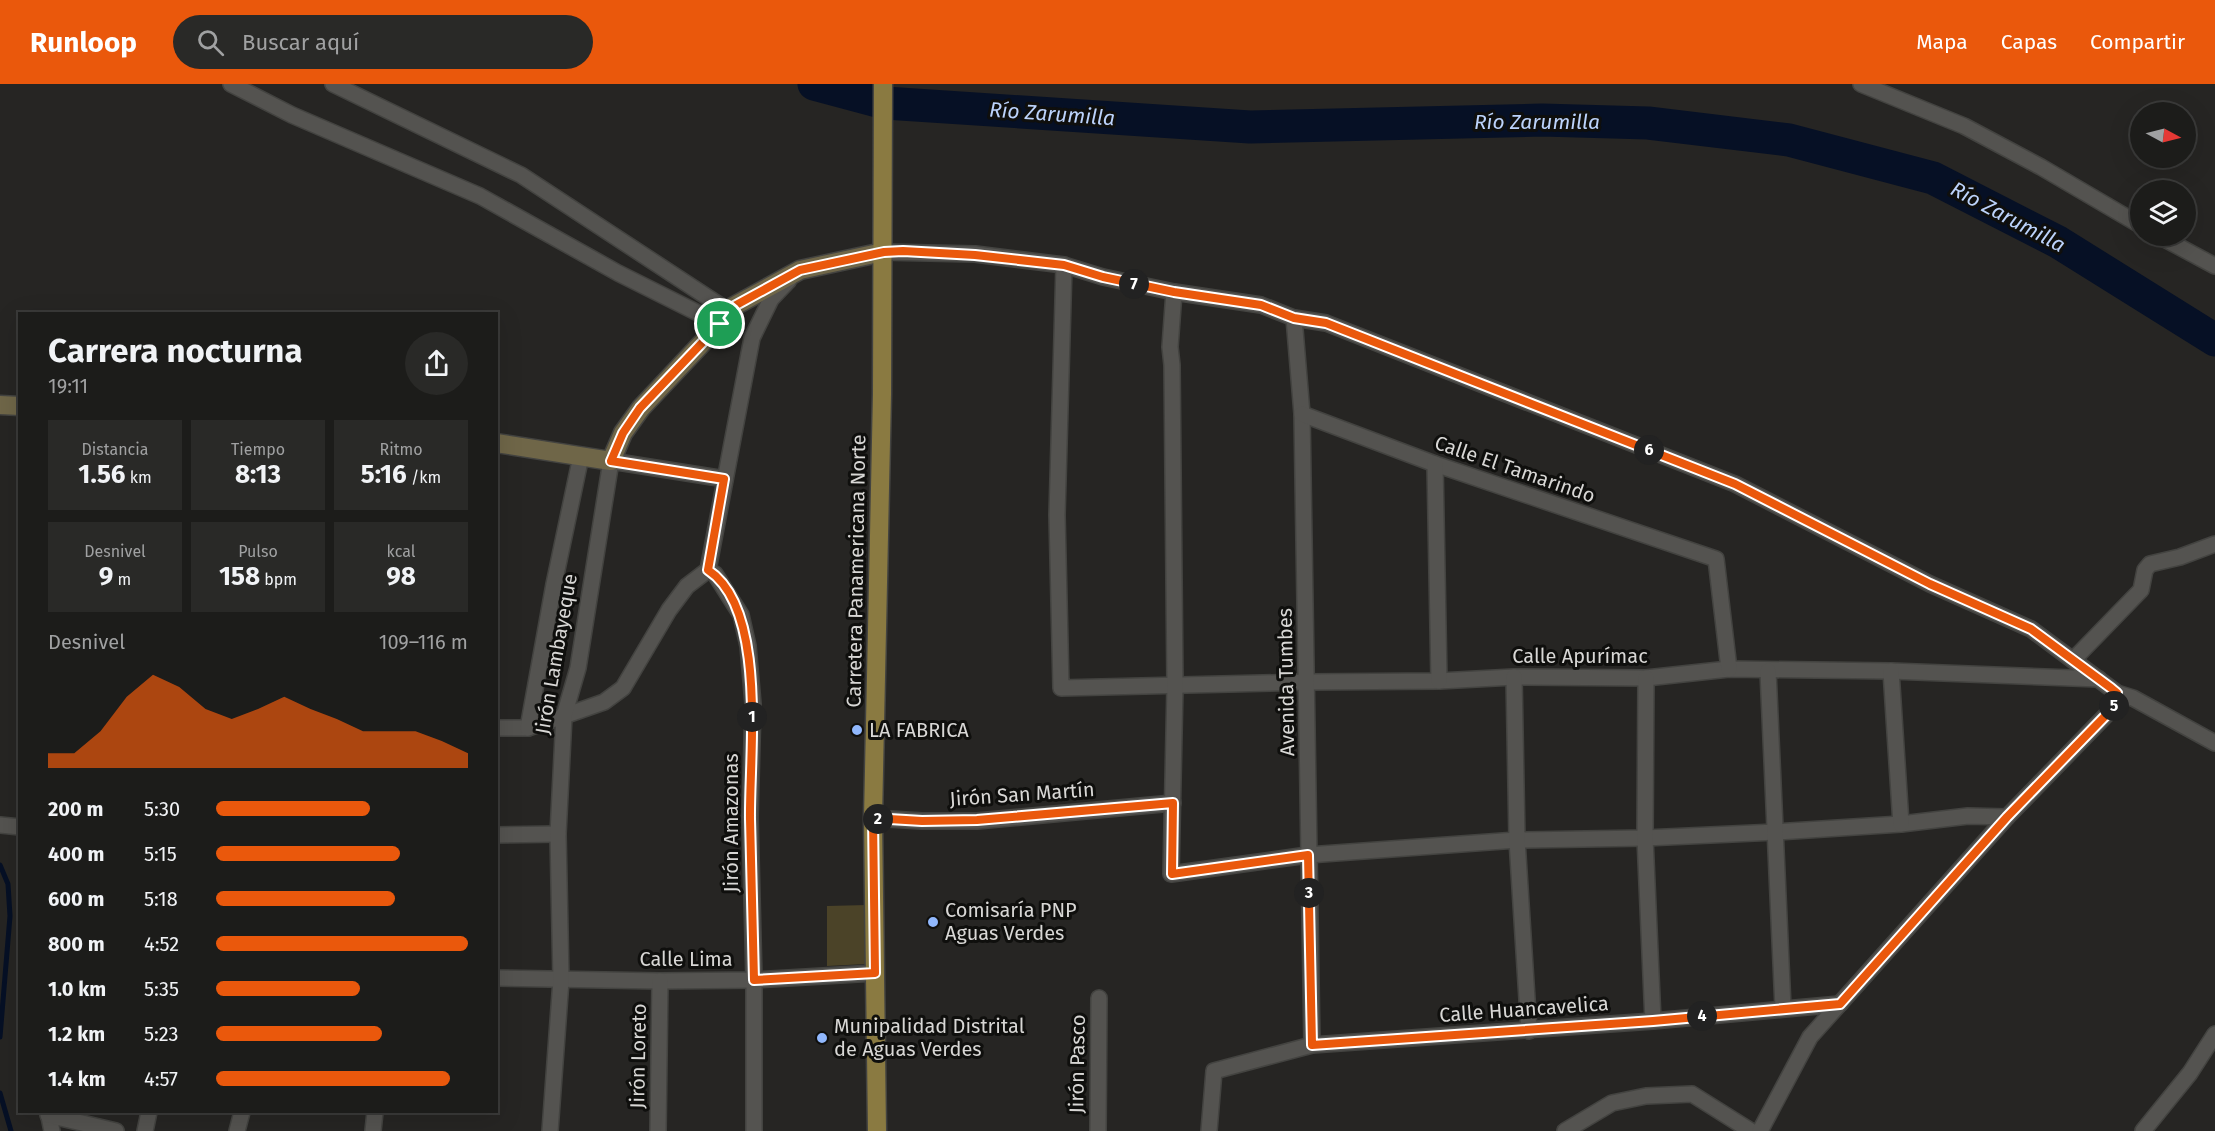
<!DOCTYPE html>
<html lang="es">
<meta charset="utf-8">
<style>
:root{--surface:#1c1c1a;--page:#292927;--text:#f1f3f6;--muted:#a0a1a2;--line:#3a3a39;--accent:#ea580c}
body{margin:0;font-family:"Fira Sans",sans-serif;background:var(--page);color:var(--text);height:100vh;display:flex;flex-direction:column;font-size:22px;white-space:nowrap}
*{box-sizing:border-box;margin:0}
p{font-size:20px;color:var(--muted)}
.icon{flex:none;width:33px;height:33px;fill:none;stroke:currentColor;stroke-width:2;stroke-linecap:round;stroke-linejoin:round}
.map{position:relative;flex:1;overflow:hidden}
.sheet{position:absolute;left:18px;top:228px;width:480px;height:801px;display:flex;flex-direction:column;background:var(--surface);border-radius:0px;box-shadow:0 6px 24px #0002,0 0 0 2px var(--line)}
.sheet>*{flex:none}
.needle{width:39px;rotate:97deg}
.buttons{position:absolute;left:2130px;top:18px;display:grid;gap:12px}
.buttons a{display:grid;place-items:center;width:66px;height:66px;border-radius:50%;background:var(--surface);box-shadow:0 6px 24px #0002,0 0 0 2px var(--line);font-size:30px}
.pin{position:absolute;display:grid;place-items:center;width:51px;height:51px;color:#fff;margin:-26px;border:3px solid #fff;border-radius:50%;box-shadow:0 2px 6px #0007}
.km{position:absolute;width:30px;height:30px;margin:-15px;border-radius:50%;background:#222;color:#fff;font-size:16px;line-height:30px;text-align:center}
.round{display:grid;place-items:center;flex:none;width:63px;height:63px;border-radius:32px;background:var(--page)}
.overview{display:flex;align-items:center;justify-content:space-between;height:102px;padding:0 30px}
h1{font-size:33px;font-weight:700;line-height:45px}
.stats{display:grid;grid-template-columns:repeat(3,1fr);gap:9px;height:102px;padding:6px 30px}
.stats div{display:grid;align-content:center;border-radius:0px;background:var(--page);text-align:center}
.stats b{font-size:26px;font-weight:700}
.stats small{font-size:16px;font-weight:400}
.stats p{font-size:16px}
.chart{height:168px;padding:12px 30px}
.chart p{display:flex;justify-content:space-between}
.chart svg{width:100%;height:108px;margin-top:6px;fill:var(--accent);opacity:.7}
ul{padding:0 30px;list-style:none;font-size:20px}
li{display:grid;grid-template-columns:96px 72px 1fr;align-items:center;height:45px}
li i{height:15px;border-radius:8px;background:var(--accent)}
header{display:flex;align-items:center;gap:36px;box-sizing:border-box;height:84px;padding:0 30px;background:var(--accent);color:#fff}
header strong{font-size:28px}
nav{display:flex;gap:33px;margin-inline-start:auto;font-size:21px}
.search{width:420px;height:54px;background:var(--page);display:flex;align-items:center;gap:15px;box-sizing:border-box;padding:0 21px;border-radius:33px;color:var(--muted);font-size:22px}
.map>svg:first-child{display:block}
.green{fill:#4b4328}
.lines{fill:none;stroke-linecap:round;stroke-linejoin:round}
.stream{stroke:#061025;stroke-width:5}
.river{stroke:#061025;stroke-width:33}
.street-casing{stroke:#434340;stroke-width:18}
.secondary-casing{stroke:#434340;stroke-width:21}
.primary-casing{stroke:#434340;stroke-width:21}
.street{stroke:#545350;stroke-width:15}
.secondary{stroke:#6f6648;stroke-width:18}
.primary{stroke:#8a7a41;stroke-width:18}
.route-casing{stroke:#fff;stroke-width:12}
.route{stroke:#ea580c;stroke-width:8}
.poi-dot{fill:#91b8fd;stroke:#0f0f0d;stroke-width:2}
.labels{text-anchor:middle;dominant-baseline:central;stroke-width:6;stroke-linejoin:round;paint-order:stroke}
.street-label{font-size:20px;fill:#d8d7d5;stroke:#0f0f0d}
.poi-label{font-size:20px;fill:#d8d7d5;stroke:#0f0f0d;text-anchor:start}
.water-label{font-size:21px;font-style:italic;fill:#bcd3fb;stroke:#0f0f0d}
</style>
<header>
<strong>Runloop</strong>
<div class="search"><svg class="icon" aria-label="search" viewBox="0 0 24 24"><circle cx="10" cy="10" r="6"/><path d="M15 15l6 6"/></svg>Buscar aquí</div>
<nav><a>Mapa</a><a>Capas</a><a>Compartir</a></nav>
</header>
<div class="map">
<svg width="2215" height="1047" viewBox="0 0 2215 1047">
<rect width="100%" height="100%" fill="#262523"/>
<path class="green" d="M867 821 866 880 827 882V822Z"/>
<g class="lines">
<g class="stream">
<path d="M0 781 8 800 10 832 0 953"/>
<path d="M0 1009 11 1047"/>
</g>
<path class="river" d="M814 0 885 19 1250 43 1542 36 1648 39 1789 56 1933 94 2058 158 2215 256"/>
<defs>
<g id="street">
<path d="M231 0 292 31 480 112 618 189 720 240"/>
<path d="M333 0 521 91 727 226"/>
<path d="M1861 0 1964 42 2041 83 2140 141"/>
<path d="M2159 152 2215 182"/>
<path d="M883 168 975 170 1064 181 1103 193 1174 208 1261 221 1294 234 1326 239 1735 400 1930 500 2031 545 2117 609 2133 614 2215 659"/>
<path d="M1064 181 1057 431 1061 604 1308 598 1439 597 1514 593 1646 594 1729 585 1891 587 2099 595"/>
<path d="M1174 208 1170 263 1172 281 1175 602 1171 790 1308 771 1517 756 1645 754 1776 748 1901 740 1968 732 2007 733"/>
<path d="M1294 234 1302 330 1312 961"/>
<path d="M1302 330 1435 380 1716 475 1729 585"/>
<path d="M1435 380 1439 597"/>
<path d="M708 486 715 490 741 531 748 562 753 620 750 733 754 896V1047"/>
<path d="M2074 575 2141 506 2145 486 2150 480 2180 473 2215 460"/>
<path d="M1768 587 1783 924"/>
<path d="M1891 587 1901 740"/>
<path d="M1514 593 1517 756 1529 947"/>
<path d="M1646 594 1645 754 1653 937"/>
<path d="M496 644H528L564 632 604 618 623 604 669 526 687 502 708 486 752 254 771 215 789 196"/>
<path d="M528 644 554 500 581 372"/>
<path d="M873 734 922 737H977L1173 719"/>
<path d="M0 741 20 743"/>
<path d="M496 751 558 750"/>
<path d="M496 894 660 897 754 896 875 889"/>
<path d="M48 1028 52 1047"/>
<path d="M48 1031 116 1047"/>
<path d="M145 1047 149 1028"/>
<path d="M237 1047 242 1028"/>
<path d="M373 1047 375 1028"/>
<path d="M550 1047 561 896 558 750 564 632 578 584 611 377 725 395"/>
<path d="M658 1047 660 897"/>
<path d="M1098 1047 1099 914"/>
<path d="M1209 1047 1214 987 1312 961 1653 937 1840 920"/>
<path d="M1565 1047 1612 1019 1646 1012 1692 1010 1751 1047"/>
<path d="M1760 1047 1810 953 2007 733 2112 625 2117 616V609"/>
<path d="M2143 1047 2190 989 2215 950"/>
</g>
<g id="secondary">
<path d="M0 321 20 322"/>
<path d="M496 359 611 377 623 349 641 324 720 240 727 226 800 186 883 168"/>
</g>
<path id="primary" d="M877 1047 873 734 882 310 883 0"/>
</defs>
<use href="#street" class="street-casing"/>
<use href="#secondary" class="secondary-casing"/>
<use href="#primary" class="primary-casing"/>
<use href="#street" class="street"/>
<use href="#secondary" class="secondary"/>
<use href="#primary" class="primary"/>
</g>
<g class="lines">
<defs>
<path id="route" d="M903 167 975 171 1064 181 1103 193 1174 208 1261 221 1294 234 1326 239 1735 400 1930 500 2031 545 2111 604 2117 609V616L2112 625 2007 733 1840 920 1653 937 1312 961 1308 771 1172 790 1173 719 977 736 922 737 873 734 875 889 754 896C753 842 751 789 750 735 749 672 768 525 708 486L724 395 611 377 623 349 640 324 720 240 727 226 800 186 884 168Z"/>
</defs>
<use href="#route" class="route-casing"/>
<use href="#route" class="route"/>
</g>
<g class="poi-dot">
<circle cx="857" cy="646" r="6"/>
<circle cx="933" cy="838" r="6"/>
<circle cx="822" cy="954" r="6"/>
</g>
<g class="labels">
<g class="street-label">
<text transform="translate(1515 385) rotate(19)">Calle El Tamarindo</text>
<text transform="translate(856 487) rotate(-89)">Carretera Panamericana Norte</text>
<text transform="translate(556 570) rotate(-80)">Jirón Lambayeque</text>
<text x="1580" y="572">Calle Apurímac</text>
<text transform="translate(1286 598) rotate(-91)">Avenida Tumbes</text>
<text transform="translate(1022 710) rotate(-4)">Jirón San Martín</text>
<text transform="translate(731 739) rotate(-90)">Jirón Amazonas</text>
<text x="686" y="875">Calle Lima</text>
<text transform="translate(1524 925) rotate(-4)">Calle Huancavelica</text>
<text transform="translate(638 972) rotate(-89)">Jirón Loreto</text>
<text transform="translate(1077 980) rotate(-89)">Jirón Pasco</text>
</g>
<g class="poi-label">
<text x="869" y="646">LA FABRICA</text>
<text x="945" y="826">Comisaría PNP<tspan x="945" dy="23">Aguas Verdes</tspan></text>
<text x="834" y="942">Munipalidad Distrital<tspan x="834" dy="23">de Aguas Verdes</tspan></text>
</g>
<g class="water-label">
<text transform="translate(1052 30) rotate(4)">Río Zarumilla</text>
<text x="1537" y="38">Río Zarumilla</text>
<text transform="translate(2008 133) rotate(28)">Río Zarumilla</text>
</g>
</g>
</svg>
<div class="buttons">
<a><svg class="needle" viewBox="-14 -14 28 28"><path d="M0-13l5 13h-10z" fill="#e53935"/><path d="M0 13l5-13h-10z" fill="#a0a1a2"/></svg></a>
<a><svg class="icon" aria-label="layers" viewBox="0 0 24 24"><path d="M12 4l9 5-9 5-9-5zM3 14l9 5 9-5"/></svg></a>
</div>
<div class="pin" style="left:720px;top:240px;background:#1e9e55"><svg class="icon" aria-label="arrive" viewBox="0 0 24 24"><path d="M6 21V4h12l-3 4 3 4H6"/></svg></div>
<b class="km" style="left:752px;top:633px">1</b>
<b class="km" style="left:878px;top:735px">2</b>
<b class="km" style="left:1309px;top:809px">3</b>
<b class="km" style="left:1702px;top:932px">4</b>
<b class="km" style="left:2114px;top:622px">5</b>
<b class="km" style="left:1649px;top:366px">6</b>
<b class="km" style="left:1134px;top:200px">7</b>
<section class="sheet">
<div class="overview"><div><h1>Carrera nocturna</h1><p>19:11</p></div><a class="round"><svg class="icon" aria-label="share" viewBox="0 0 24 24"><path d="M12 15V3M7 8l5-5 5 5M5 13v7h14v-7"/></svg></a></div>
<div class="stats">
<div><p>Distancia</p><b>1.56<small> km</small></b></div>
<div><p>Tiempo</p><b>8:13</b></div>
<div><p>Ritmo</p><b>5:16<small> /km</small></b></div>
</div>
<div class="stats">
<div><p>Desnivel</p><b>9<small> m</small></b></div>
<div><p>Pulso</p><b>158<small> bpm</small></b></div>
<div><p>kcal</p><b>98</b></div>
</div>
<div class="chart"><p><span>Desnivel</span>109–116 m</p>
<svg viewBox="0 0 160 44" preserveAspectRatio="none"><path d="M0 44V38L10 38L20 29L30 15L40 6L50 11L60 20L70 24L80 20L90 15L100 20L110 24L120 29L130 29L140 29L150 33L160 38V44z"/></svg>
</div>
<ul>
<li><b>200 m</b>5:30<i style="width:61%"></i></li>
<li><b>400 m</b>5:15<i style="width:73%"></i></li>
<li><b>600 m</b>5:18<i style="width:71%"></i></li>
<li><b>800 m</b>4:52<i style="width:100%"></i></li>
<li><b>1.0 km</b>5:35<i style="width:57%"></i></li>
<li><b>1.2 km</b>5:23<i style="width:66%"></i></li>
<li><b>1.4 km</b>4:57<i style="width:93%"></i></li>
</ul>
</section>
</div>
